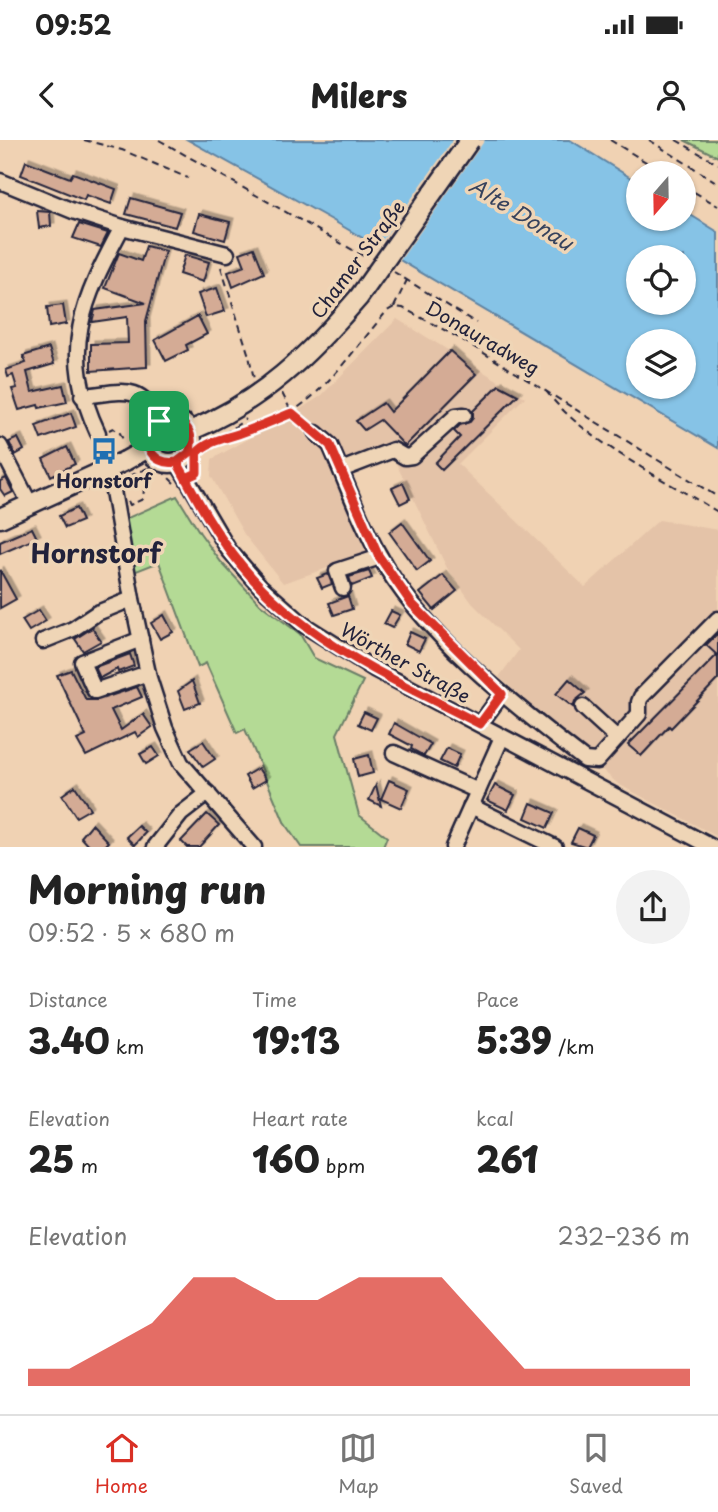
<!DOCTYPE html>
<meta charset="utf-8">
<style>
:root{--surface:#fff;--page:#f2f2f2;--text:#222;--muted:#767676;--line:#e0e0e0;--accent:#d93025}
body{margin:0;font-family:"Playpen Sans",sans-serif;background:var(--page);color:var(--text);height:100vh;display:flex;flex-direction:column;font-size:26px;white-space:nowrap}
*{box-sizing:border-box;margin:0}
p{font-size:23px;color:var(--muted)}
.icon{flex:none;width:38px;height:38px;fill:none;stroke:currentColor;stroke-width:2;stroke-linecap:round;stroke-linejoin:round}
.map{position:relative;height:707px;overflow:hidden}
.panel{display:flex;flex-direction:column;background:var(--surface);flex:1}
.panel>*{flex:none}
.needle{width:46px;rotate:200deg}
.controls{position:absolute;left:626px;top:21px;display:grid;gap:14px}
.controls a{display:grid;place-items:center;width:70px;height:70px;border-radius:50%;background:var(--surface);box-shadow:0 2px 5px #0004;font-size:35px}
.pin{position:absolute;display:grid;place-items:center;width:60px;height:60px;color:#fff;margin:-30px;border-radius:14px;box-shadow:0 4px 10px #0006}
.round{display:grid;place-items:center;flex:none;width:74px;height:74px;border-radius:37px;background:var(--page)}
.overview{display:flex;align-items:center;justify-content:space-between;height:119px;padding:0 28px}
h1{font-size:38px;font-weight:800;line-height:52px}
.stats{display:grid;grid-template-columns:repeat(3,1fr);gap:10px;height:119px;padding:7px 28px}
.stats div{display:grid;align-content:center}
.stats b{font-size:35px;font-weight:800}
.stats small{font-size:19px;font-weight:400}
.stats p{font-size:19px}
.chart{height:196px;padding:14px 28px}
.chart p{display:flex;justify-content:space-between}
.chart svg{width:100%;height:126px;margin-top:7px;fill:var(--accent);opacity:.7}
.status{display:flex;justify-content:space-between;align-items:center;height:49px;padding:0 35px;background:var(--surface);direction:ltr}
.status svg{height:19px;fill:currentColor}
header{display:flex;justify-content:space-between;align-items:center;height:91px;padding:0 28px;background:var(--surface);font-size:32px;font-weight:800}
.tabs{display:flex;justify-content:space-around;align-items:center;height:98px;border-top:2px solid var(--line);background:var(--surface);font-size:19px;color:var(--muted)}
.tabs a{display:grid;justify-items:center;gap:4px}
.tabs .current{color:var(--accent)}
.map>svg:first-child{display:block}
.built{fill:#e4c3a8}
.green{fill:#b4da95;stroke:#6b7e68;stroke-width:2}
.water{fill:#86c3e6;stroke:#5e83a2;stroke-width:2;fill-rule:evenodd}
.pier{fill:#f0d2b3}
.building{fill:#d4ab95;stroke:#22223b;stroke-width:2;filter:url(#shadow)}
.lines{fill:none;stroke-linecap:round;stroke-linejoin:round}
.minor-casing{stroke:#22223b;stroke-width:19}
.major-casing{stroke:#22223b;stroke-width:23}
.path{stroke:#22223b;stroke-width:2;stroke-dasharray:7 5;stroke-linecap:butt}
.minor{stroke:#efd5b6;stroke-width:14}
.major{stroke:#efd5b6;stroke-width:18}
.major-bridge-casing{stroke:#22223b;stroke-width:23;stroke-linecap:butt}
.path-bridge{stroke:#22223b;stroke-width:2;stroke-dasharray:7 5;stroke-linecap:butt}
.major-bridge{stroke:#efd5b6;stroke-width:18}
.route-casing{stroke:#fff;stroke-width:14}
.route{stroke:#d93025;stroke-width:9}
.labels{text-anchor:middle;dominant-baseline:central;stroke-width:7;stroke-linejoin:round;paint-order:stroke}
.street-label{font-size:19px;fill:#22223b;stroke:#efd5b6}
.poi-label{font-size:19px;font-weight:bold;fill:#22223b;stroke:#efd5b6}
.water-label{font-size:21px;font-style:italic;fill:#36425d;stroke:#efd5b6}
.district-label{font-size:26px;font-weight:bold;fill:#22223b;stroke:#efd5b6}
</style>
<div class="status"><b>09:52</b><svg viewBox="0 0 49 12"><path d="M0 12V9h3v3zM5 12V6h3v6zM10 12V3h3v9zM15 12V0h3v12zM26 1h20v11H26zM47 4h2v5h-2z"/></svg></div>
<header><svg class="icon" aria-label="back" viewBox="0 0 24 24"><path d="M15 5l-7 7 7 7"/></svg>Milers<svg class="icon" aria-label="person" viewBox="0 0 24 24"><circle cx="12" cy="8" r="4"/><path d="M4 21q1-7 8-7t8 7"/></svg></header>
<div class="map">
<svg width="718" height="707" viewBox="0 0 718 707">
<defs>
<filter id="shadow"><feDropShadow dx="3.5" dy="-3.5" stdDeviation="0" flood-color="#0004"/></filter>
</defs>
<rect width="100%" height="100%" fill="#f0d2b3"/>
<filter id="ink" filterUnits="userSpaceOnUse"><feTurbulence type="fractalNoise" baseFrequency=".0143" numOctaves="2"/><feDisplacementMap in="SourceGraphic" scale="14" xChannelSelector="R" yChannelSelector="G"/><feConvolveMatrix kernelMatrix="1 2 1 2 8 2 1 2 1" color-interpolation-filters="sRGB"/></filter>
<g filter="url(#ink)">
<path class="built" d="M397 179 525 257 458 324 585 447 659 380 718 390V697L618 644 499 537 519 510 472 463 447 428 392 315 339 338 375 412 283 443 244 394 211 336 212 319 283 280 321 256Z"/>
<g class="green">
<path d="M684 0H718V17Z"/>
<circle cx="170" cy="302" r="16"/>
<path d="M177 356 200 393 221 422 260 464 300 494 314 518 363 541 337 594 359 675 387 697 383 707H301L285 684 245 589 237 593 206 523 198 527 159 422 134 432 123 380Z"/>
</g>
<path class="water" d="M188 0H570L639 43V79H684V71L718 92V308L332 80ZM639 117H684V163H639ZM639 201H684V247H639Z"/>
<path class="pier" d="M453 0H485L399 122 376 109Z"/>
<g class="building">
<path d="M26 21 70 38 73 33 116 49 111 64 86 55 84 60 21 35Z"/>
<path d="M131 58 180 72 175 87 126 74Z"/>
<path d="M37 71 50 72 51 86 39 88Z"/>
<path d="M199 74 230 82 225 100 194 91Z"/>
<path d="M79 84 108 93 101 107 73 98Z"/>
<path d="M146 106 165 111 146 181 147 227 91 231V204L128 203 127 177 92 182 95 170 146 163 105 148 119 113 141 121Z"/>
<path d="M254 108 264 133 233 147 228 132 245 126 240 113Z"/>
<path d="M185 115 209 122 203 142 179 134Z"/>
<path d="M217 148 225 171 206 177 198 154Z"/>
<path d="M63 165 66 184 49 187 47 167Z"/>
<path d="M198 176 207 194 186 205 188 210 166 221 155 200Z"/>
<path d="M49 208 54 224 27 232 32 252 63 245 67 262 39 268 38 265 19 270 12 249 17 248 13 235 8 237 6 230 26 223 23 216Z"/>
<path d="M450 211 476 234 405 306 380 280 364 290 356 281 383 263 390 272Z"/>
<path d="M499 245 518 255 442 330 435 323 460 297 454 291 460 285 470 282 473 278V271Z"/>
<path d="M71 273 76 287 41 299 36 286Z"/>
<path d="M18 298 24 310 15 315 9 302Z"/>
<path d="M67 307 75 324 51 336 43 319Z"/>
<path d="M6 338 13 352 5 356 0 349V341Z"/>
<path d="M403 343 410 359 400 364 392 348Z"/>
<path d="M76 368 82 381 65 388 59 376Z"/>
<path d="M402 382 430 421 417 431 389 392Z"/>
<path d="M32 388 37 398 0 414V402Z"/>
<path d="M0 430 16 459 0 468Z"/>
<path d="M369 431 372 438 352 446 349 437Z"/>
<path d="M328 434 332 444 322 448 317 438Z"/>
<path d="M443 435 457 451 434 470 420 453Z"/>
<path d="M348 456 352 469 334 475 329 463Z"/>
<path d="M39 470 46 481 29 491 22 480Z"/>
<path d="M391 471 400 475 392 488 384 484Z"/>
<path d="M164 475 173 492 160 499 151 483Z"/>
<path d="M92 488 101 501 83 511 75 499Z"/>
<path d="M410 492 425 499 419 511 405 504Z"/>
<path d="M718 493V539L671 588 669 586 641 616 628 605 717 515 706 505Z"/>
<path d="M130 514 134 526 118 532 117 529 100 538 95 527Z"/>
<path d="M71 530 86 560H98L137 547 142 557 111 570 121 590 143 574 152 587 138 597 135 592 86 616 77 600 86 596 57 535Z"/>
<path d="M569 539 585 553 575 561 573 567 556 554Z"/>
<path d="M192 541 200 563 185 569 178 551Z"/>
<path d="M364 572 377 578 371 590 358 584Z"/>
<path d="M394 583 431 604 424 616 411 609 412 606 389 594Z"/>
<path d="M203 601 215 619 203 627 190 609Z"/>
<path d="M153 607 159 616 146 624 140 614Z"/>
<path d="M447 608 460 614 454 628 440 621Z"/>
<path d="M369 615 373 633 358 637 354 619Z"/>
<path d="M258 628 266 640 252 648 245 636Z"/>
<path d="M389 640 409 649 401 668 381 659Z"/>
<path d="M376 645 381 666 369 660Z"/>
<path d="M495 645 515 655 508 670 487 660Z"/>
<path d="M75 646 90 669 76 677 62 655Z"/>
<path d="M531 663 554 673 547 688 525 678Z"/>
<path d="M207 674 219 685 199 707H187L181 701Z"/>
<path d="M92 684 109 702 104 707H90L81 697Z"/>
<path d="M139 686 146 693 135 705 127 697Z"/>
<path d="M578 688 593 695 587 707 571 702Z"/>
</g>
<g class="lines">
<defs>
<g id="minor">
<path d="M0 41 73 71 122 87C82 162 59 210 98 293"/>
<path d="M122 87 227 114"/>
<path d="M82 256C120 253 140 241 159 281"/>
<path d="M316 293 330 305C346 341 359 379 378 413 420 492 515 566 585 620L597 621 639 574V562L641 557 718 479"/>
<path d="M0 306 30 364"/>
<path d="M177 322 228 409 260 446 304 485 374 529 712 707"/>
<path d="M109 328 132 459 149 538 165 588 181 623 254 707"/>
<path d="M341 330 393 310 405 317 412 316 456 276 464 275"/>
<path d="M343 448 337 431 380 417"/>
<path d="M141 499 82 522 95 551 148 533"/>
<path d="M43 501 73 489 97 473 132 459"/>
<path d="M583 567 617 598"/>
<path d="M480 584 502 554"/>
<path d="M394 613 478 651"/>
<path d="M471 666 555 707"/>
<path d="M155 707 181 674 208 653"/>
<path d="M453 707 502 597"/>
</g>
<g id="major">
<circle cx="170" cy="301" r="22"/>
<path d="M190 291C262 261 309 215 359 157"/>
<path d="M0 378 125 321"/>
</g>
</defs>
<use href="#minor" class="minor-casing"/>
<use href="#major" class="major-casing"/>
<g class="path">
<path d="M84 0 122 10 188 38"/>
<path d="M159 0 367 118"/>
<path d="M610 0 664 33"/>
<path d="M649 0 718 43"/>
<path d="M676 0 718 24"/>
<path d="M684 46 718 66"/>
<path d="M221 127 249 216 254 239"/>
<path d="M394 132 476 183"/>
<path d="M394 167 407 140"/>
<path d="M546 251C583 300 665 340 718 372"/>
<path d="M282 253 292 273 306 284"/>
<path d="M167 266 191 275"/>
<path d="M109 290 113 288 120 293 124 302"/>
<path d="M221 298C242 294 276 283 293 271 329 248 359 203 387 171L394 167 403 168 461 199 718 357"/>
<path d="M136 299 146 284"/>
<path d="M148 328 164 333 174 343"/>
<path d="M197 328V313L246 279"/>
<path d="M128 361 130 365 143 359 144 348"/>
</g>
<use href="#minor" class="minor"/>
<use href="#major" class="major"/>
<defs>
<g id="major-bridge">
<path d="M359 157 470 0"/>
<path d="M125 321 141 312"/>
</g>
</defs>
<use href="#major-bridge" class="major-bridge-casing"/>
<path class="path-bridge" d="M130 336 148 328"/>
<use href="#major-bridge" class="major-bridge"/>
</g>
</g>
<g class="lines" filter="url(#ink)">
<defs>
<path id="route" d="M159 281C137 297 150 327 177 322 196 358 216 395 242 426 304 502 395 540 480 584L502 554 412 464 378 415 330 305 292 273C274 280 256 288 238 294 223 299 208 301 197 313V333L186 338 177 322 189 313C197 292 182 274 159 281"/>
</defs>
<use href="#route" class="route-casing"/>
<use href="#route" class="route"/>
</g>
<defs>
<symbol id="bus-bare" viewBox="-9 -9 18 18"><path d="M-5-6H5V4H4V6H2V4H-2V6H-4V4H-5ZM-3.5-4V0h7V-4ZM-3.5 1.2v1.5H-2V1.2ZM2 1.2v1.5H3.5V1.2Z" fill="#1f6fb2" stroke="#efd5b6" stroke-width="2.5" paint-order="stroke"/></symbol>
</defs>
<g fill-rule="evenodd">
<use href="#bus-bare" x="85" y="292" width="38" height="38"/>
</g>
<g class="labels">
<g class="street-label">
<text transform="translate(357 119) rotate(-53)">Chamer Straße</text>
<text transform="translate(483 197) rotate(30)">Donauradweg</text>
<text transform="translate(406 522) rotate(29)">Wörther Straße</text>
</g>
<g class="poi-label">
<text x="104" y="340">Hornstorf</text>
</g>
<g class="water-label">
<text transform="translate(522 73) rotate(32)">Alte Donau</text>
</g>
<g class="district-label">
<text x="96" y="412">Hornstorf</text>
</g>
</g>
</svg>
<div class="controls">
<a><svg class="needle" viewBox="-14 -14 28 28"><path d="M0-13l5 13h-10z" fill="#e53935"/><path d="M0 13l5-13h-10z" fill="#767676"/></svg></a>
<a><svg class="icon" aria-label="locate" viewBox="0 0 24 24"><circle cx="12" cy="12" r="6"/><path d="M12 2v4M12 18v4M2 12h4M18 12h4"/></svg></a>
<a><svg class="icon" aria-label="layers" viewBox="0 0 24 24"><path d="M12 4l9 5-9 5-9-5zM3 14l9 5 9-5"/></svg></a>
</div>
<div class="pin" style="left:159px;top:281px;background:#1e9e55"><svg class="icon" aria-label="arrive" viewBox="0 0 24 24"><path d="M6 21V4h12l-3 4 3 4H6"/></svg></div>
</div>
<section class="panel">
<div class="overview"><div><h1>Morning run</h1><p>09:52 · 5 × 680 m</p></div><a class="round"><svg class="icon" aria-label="share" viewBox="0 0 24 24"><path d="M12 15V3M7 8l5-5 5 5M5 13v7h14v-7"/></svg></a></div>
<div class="stats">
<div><p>Distance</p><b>3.40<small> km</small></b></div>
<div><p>Time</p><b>19:13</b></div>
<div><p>Pace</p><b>5:39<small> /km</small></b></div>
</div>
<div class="stats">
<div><p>Elevation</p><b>25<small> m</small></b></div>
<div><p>Heart rate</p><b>160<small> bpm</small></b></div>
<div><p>kcal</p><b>261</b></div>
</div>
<div class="chart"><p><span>Elevation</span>232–236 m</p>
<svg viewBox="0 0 160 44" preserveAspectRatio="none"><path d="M0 44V38L10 38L20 30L30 22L40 6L50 6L60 14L70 14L80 6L90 6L100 6L110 22L120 38L130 38L140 38L150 38L160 38V44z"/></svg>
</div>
</section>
<nav class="tabs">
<a class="current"><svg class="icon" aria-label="home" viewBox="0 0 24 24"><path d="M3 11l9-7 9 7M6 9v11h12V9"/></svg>Home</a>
<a><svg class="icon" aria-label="map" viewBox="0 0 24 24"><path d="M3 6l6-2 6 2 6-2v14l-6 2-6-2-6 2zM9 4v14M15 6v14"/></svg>Map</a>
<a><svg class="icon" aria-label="saved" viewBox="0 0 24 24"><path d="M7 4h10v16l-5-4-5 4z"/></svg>Saved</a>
</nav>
